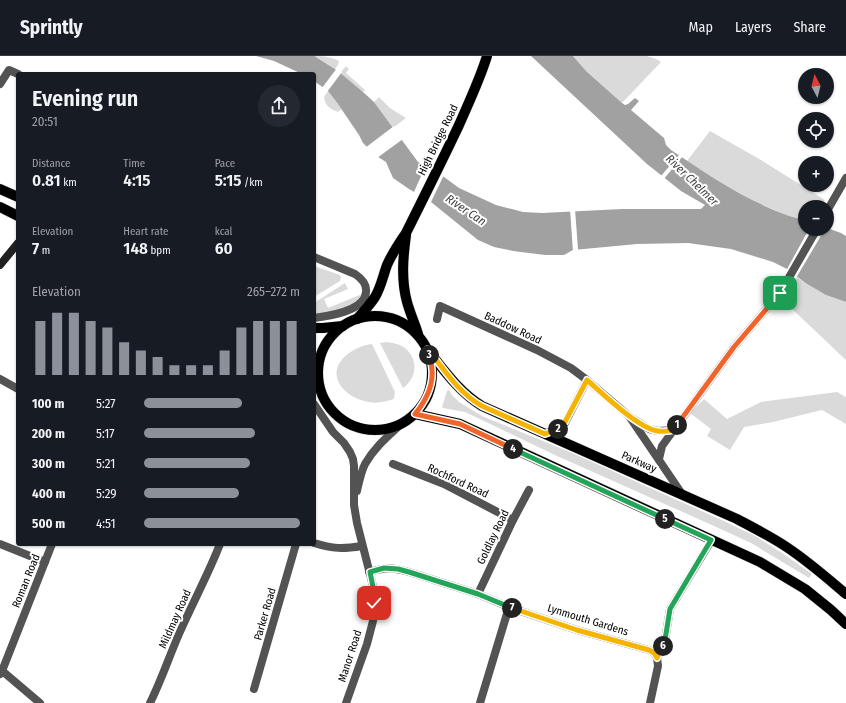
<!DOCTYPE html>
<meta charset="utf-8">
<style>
:root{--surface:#171b24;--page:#242831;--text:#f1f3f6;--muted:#9ea1a6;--line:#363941;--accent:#8c9099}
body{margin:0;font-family:"Fira Sans Condensed",sans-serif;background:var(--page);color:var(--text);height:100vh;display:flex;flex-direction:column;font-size:15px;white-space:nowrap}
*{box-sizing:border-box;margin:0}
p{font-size:13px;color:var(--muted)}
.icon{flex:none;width:22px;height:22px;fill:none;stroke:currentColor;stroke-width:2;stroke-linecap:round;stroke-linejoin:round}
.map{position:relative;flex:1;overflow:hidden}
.details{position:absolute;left:16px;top:16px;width:300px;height:474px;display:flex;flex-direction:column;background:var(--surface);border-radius:4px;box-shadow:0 1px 3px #0004}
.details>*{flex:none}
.needle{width:26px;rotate:353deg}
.tools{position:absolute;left:798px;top:12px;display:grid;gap:8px}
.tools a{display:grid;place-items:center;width:36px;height:36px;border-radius:50%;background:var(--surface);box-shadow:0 1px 3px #0004;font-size:20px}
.pin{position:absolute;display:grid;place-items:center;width:34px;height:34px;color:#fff;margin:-17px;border-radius:8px;box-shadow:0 2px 6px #0006}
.km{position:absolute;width:20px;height:20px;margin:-10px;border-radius:50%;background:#222;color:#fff;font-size:11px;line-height:20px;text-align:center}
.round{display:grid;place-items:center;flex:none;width:42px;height:42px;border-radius:21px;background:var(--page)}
.overview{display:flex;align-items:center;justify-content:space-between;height:68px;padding:0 16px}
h1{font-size:22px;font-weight:600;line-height:30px}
.metrics{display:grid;grid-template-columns:repeat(3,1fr);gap:6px;height:68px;padding:4px 16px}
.metrics div{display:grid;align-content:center}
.metrics b{font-size:17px;font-weight:600}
.metrics small{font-size:11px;font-weight:400}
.metrics p{font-size:11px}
.chart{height:112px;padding:8px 16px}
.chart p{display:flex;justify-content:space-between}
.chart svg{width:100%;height:72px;margin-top:4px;stroke:var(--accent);stroke-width:6}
ul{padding:0 16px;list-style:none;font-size:13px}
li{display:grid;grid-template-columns:64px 48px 1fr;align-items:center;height:30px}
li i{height:10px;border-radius:5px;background:var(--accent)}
header{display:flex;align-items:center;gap:24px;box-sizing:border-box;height:56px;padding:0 20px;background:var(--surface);border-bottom:1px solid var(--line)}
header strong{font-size:19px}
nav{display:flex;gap:22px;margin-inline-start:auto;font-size:14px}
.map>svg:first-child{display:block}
.green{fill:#dadada}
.water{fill:#a1a1a1}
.pier{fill:#fff}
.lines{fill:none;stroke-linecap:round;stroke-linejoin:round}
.primary-casing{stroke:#dbdbdb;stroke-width:11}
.street{stroke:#535353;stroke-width:8}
.secondary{stroke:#202020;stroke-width:8}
.primary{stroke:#000;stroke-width:10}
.split-1-casing{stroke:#fff;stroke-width:8}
.split-2-casing{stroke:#fff;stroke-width:8}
.split-3-casing{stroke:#fff;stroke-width:8}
.split-4-casing{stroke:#fff;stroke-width:8}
.split-5-casing{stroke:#fff;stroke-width:8}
.split-6-casing{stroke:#fff;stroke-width:8}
.split-7-casing{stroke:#fff;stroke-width:8}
.split-8-casing{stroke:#fff;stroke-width:8}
.split-1{stroke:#f0652b;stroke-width:5}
.split-2{stroke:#f5b400;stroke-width:5}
.split-3{stroke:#f5b400;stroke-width:5}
.split-4{stroke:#f0652b;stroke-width:5}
.split-5{stroke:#22a559;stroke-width:5}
.split-6{stroke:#22a559;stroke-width:5}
.split-7{stroke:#f5b400;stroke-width:5}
.split-8{stroke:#22a559;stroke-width:5}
.labels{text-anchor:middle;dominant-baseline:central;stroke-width:4;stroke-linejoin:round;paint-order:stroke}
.street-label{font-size:11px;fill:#000;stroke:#fff}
.water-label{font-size:12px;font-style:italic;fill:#424242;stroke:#fff}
</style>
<header>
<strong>Sprintly</strong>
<nav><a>Map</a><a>Layers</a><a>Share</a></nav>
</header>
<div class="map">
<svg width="846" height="647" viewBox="0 0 846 647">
<rect width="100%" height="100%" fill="#fff"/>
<g class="green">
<path d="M315 0C324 0 331 1 339 5L338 9 335 13Z"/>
<path d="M573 0H647L656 3 661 6 622 47 586 15Z"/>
<path d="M346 10 349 13 346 17 365 34 363 36 340 17Z"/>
<path d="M328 35 342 53 338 56C330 53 325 50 324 41Z"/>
<path d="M379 41 390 52 406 62 393 72 374 46Z"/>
<path d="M710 75 761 104 825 144 821 151H805V165C798 162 791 161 784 158 750 145 718 125 687 105Z"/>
<path d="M314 210 340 219 341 221 340 225 314 241Z"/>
<path d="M797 221 807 228 826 239 846 246V304L791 252 795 247 790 240 792 229Z"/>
<path d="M345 227 348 233 324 243 328 252 362 238V241C348 252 332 257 314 259V247Z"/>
<path d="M387 286C393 287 400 288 405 292 419 304 417 322 403 332L380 287Z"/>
<path d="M372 288 395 336 394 343C386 345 378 348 369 346 344 342 322 317 349 297 355 293 363 289 372 288Z"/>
<path d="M449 334 452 339 459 346 482 360 570 396 726 466 757 481 782 497 812 518 809 522 751 487 714 470 555 399 465 356 443 352 442 351 447 335Z"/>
<path d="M837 336 846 341V368L822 354 773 366 744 371 730 394 707 380 711 373 690 357 704 343 727 363 761 346Z"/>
</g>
<path class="water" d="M256 0H315L316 1 338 15 363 36 374 46 418 106 440 118 459 132 496 149 523 156 542 157 622 153H701L705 149 681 135 647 108 531 0H573L586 15 622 47 625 49 628 48 635 42 639 45 631 54 664 82 666 89 671 94C707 118 744 143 784 158 791 161 798 162 805 165V173H827V172L841 177 846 180V246L826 239 807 228 787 213 773 206 731 193 688 187 637 188 573 194 564 199H545L513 195 494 191 478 184 431 146 409 133 393 122 386 106 375 99 363 87 359 79 338 48 328 35 314 25V18H302L274 5Z"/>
<g class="pier">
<path d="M337 12 342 16 327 36 322 32Z"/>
<path d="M394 70 403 83 377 102 365 92Z"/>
<path d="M680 98 683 100 663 124 660 121Z"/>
<path d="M426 109 444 119 430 148 413 138Z"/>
<path d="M570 153H575L578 193V195L573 196Z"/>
<path d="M809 173H825L796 222 786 215Z"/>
</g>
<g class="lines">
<defs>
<g id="primary">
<path d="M0 133 18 141"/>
<path d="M0 151 18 160"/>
<path d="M406 179C403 201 401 224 407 246 410 257 415 268 418 278"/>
<circle cx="375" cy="317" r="57"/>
<path d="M357 263C363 256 370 249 375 241 381 231 383 220 387 209 392 198 399 187 406 177 424 141 442 105 459 69 469 46 480 23 487 0"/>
<path d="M314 272H323L343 270"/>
<path d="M427 293C444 314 459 336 482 350L737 463C754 472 772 481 788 492 809 506 827 522 846 538"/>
<path d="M415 358 460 368 760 506 805 533 831 554 846 568"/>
</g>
</defs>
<use href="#primary" class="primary-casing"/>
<g class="street">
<path d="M0 28 9 14 18 18"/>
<path d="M827 155 846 122"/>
<path d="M314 201 355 218C361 222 367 228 366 236 365 255 329 260 314 262"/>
<path d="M437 263 440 250 537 294 571 312 587 324 629 360 682 438"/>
<path d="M0 323 18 333"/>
<path d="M314 348 333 376 344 387 350 396 353 403 354 410V449L357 467 372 526 374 536V547L373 565 367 588 346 647"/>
<path d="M632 362 649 373 658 375 674 374"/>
<path d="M545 378 558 372 565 367 587 324"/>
<path d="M659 403 662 390 734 291 780 237 817 173"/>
<path d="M393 408 444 428 513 464"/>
<path d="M357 435C359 426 361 416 365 408 374 392 387 381 400 369"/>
<path d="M314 487C333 493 343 493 362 490"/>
<path d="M0 488 45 506"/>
<path d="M369 516C387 511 391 511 409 516L478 538 509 551 577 574 649 594 654 597 657 602"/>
<path d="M478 538 513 464 529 434"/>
<path d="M0 613 40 647"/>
<path d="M0 618 2 615 52 488"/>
<path d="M254 633 296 488"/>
<path d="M150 647C161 625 169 601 179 578 192 548 208 519 220 488"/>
<path d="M480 647 509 551"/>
<path d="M650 647 658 610 657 602 662 592 665 584 670 553 711 485"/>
</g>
<path class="secondary" d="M0 209 18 187"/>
<use href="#primary" class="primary"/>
</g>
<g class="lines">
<defs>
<path id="split-1" d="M677 369 734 291 780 237"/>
<path id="split-2" d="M558 373 565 366 587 324C602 337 639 373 658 375 663 376 669 375 674 374L677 369"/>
<path id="split-3" d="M429 299 428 293C444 314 459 337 482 350L545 378 558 373"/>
<path id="split-4" d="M429 299C437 321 430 340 415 358L460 368 513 393"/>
<path id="split-5" d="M513 393 665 463"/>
<path id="split-6" d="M663 590 665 584 670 553 711 484 665 463"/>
<path id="split-7" d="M512 552 577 574 649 594 654 597 657 602 663 590"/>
<path id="split-8" d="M374 547V536L370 516 384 512 398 513 409 516 478 538 512 552"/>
</defs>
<use href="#split-1" class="split-1-casing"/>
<use href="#split-2" class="split-2-casing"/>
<use href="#split-3" class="split-3-casing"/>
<use href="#split-4" class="split-4-casing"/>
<use href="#split-5" class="split-5-casing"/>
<use href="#split-6" class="split-6-casing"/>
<use href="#split-7" class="split-7-casing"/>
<use href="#split-8" class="split-8-casing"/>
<use href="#split-1" class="split-1"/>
<use href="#split-2" class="split-2"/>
<use href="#split-3" class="split-3"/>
<use href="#split-4" class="split-4"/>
<use href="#split-5" class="split-5"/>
<use href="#split-6" class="split-6"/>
<use href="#split-7" class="split-7"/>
<use href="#split-8" class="split-8"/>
</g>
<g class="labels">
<g class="street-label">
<text transform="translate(438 84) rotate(-64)">High Bridge Road</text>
<text transform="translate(513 272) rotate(25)">Baddow Road</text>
<text transform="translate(639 406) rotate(24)">Parkway</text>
<text transform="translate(458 425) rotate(25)">Rochford Road</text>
<text transform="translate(493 481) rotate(-64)">Goldlay Road</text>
<text transform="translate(26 525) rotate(-68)">Roman Road</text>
<text transform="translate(265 558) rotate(-74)">Parker Road</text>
<text transform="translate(175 563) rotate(-66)">Mildmay Road</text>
<text transform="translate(588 564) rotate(17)">Lynmouth Gardens</text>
<text transform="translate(350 600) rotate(-72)">Manor Road</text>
</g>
<g class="water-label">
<text transform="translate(692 124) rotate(44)">River Chelmer</text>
<text transform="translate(466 154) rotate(34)">River Can</text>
</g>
</g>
</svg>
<div class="tools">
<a><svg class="needle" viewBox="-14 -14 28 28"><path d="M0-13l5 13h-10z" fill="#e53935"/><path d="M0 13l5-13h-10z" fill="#9ea1a6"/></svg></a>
<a><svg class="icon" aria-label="locate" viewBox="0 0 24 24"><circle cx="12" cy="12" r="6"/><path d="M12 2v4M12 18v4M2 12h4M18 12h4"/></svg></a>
<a>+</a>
<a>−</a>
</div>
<div class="pin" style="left:780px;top:237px;background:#1e9e55"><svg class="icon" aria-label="arrive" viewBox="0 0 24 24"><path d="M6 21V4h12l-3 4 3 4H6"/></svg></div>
<div class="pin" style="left:374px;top:547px;background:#d93025"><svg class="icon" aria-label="check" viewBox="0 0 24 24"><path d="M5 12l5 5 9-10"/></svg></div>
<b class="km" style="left:677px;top:369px">1</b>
<b class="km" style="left:558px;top:373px">2</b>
<b class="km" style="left:429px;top:299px">3</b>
<b class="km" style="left:513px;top:393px">4</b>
<b class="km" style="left:665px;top:463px">5</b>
<b class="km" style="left:663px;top:590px">6</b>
<b class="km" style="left:512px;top:552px">7</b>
<section class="details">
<div class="overview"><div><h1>Evening run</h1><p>20:51</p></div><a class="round"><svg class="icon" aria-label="share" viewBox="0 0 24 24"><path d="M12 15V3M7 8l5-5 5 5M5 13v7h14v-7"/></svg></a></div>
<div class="metrics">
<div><p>Distance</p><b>0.81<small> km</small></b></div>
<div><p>Time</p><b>4:15</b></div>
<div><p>Pace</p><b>5:15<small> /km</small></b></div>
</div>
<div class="metrics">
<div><p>Elevation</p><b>7<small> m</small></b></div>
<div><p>Heart rate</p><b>148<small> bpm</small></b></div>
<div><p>kcal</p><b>60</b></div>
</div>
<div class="chart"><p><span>Elevation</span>265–272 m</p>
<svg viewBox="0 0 160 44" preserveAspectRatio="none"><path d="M5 44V11M15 44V6M25 44V6M35 44V11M45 44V15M55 44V24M65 44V29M75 44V33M85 44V38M95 44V38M105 44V38M115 44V29M125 44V15M135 44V11M145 44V11M155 44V11"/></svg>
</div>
<ul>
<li><b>100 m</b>5:27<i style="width:63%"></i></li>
<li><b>200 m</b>5:17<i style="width:71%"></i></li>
<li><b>300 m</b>5:21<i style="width:68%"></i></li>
<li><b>400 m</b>5:29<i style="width:61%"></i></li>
<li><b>500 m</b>4:51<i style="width:100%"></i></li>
</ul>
</section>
</div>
